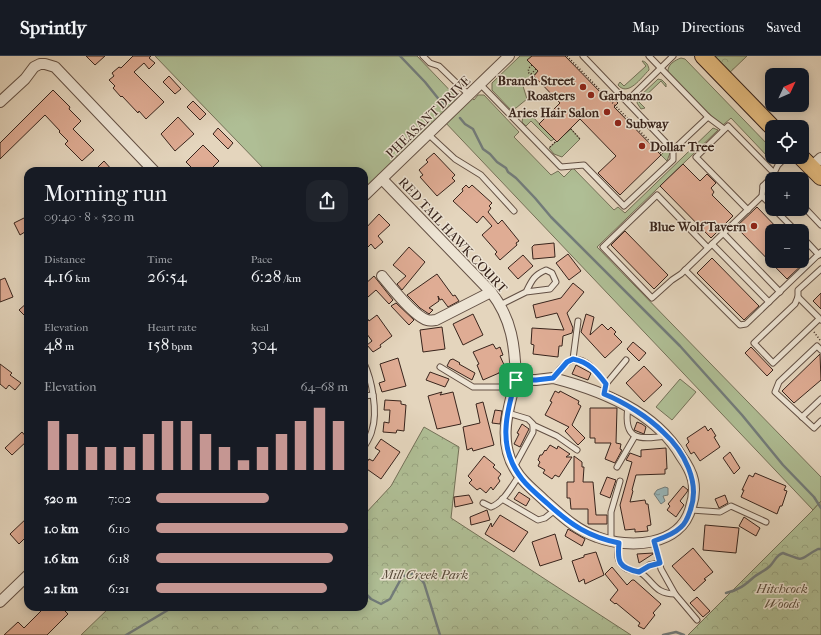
<!DOCTYPE html>
<meta charset="utf-8">
<style>
:root{--surface:#171b24;--page:#20242c;--text:#f1f3f6;--muted:#9ea1a6;--line:#363941;--accent:#c59692}
body{margin:0;font-family:"IM FELL French Canon",serif;background:var(--page);color:var(--text);height:100vh;display:flex;flex-direction:column;font-size:15px;white-space:nowrap}
*{box-sizing:border-box;margin:0}
p{font-size:13px;color:var(--muted)}
.icon{flex:none;width:22px;height:22px;fill:none;stroke:currentColor;stroke-width:2;stroke-linecap:round;stroke-linejoin:round}
.map{position:relative;flex:1;overflow:hidden}
.details{position:absolute;left:24px;top:111px;width:344px;height:444px;display:flex;flex-direction:column;background:var(--surface);border-radius:12px;box-shadow:0 2px 10px #0003}
.details>*{flex:none}
.needle{width:26px;rotate:46deg}
.tools{position:absolute;left:765px;top:12px;display:grid;gap:8px}
.tools a{display:grid;place-items:center;width:44px;height:44px;border-radius:8px;background:var(--surface);box-shadow:0 2px 10px #0003;font-size:20px}
.pin{position:absolute;display:grid;place-items:center;width:34px;height:34px;color:#fff;margin:-17px;border-radius:8px;box-shadow:0 2px 6px #0006}
.round{display:grid;place-items:center;flex:none;width:42px;height:42px;border-radius:12px;background:var(--page)}
.overview{display:flex;align-items:center;justify-content:space-between;height:68px;padding:0 20px}
h1{font-size:22px;font-weight:600;line-height:30px}
.figures{display:grid;grid-template-columns:repeat(3,1fr);gap:6px;height:68px;padding:4px 20px}
.figures div{display:grid;align-content:center}
.figures b{font-size:17px;font-weight:600}
.figures small{font-size:11px;font-weight:400}
.figures p{font-size:11px}
.chart{height:112px;padding:8px 20px}
.chart p{display:flex;justify-content:space-between}
.chart svg{width:100%;height:72px;margin-top:4px;stroke:var(--accent);stroke-width:6}
ul{padding:0 20px;list-style:none;font-size:13px}
li{display:grid;grid-template-columns:64px 48px 1fr;align-items:center;height:30px}
li i{height:10px;border-radius:5px;background:var(--accent)}
header{display:flex;align-items:center;gap:24px;box-sizing:border-box;height:56px;padding:0 20px;background:var(--surface);border-bottom:1px solid var(--line)}
header strong{font-size:19px}
nav{display:flex;gap:22px;margin-inline-start:auto;font-size:14px}
.map>svg:first-child{display:block}
.grass{fill:#afbe95;stroke:#747158}
.park{fill:url(#park-crowns);stroke:#747158}
.water{fill:url(#water-ripples);stroke:#727c7b}
.lines{fill:none;stroke-linecap:round;stroke-linejoin:round}
.stream{stroke:#727c7b;stroke-width:2.5}
.building{fill:#dfac94;stroke:#38241c}
.lane-casing{stroke:#635044;stroke-width:7}
.street-casing{stroke:#635044;stroke-width:12}
.primary-casing{stroke:#38241c;stroke-width:18}
.path{stroke:#38241c;stroke-width:1.5;stroke-dasharray:1 2;stroke-linecap:butt}
.lane{stroke:#ede4d4;stroke-width:5}
.street{stroke:#ede4d4;stroke-width:10}
.primary{stroke:#e2ba7e;stroke-width:16}
.route-casing{stroke:#fff;stroke-width:8}
.route{stroke:#1a73e8;stroke-width:5}
.poi-dot{fill:#8f2418;stroke:#ede4d4;stroke-width:1.5}
.labels{text-anchor:middle;dominant-baseline:central;stroke-width:3;stroke-linejoin:round;paint-order:stroke}
.poi-label{font-size:13px;font-weight:bold;fill:#38241c;stroke:#ede4d4;text-anchor:end}
.street-label{font-size:13px;fill:#38241c;stroke:#ede4d4}
.park-label{font-size:13px;font-style:italic;fill:#564a3a;stroke:#ede4d4}
</style>
<header>
<strong>Sprintly</strong>
<nav><a>Map</a><a>Directions</a><a>Saved</a></nav>
</header>
<div class="map">
<svg width="821" height="579" viewBox="0 0 821 579">
<defs>
<pattern id="park-crowns" width="20" height="18" patternUnits="userSpaceOnUse"><rect width="20" height="18" fill="#afbe95"/><path d="M2 6a3 3 0 1 1 6 0M12 15a3 3 0 1 1 6 0" fill="none" stroke="#97a380"/></pattern>
<pattern id="water-ripples" width="26" height="14" patternUnits="userSpaceOnUse"><rect width="26" height="14" fill="#98b6ba"/><path d="M2 4q2-2 4 0t4 0M15 11q2-2 4 0t4 0" fill="none" stroke="#7d9496"/></pattern>
</defs>
<rect width="100%" height="100%" fill="#e4d5bd"/>
<filter id="stains"><feTurbulence type="fractalNoise" baseFrequency=".005" numOctaves="4"/><feColorMatrix values="0 0 0 0 .2 0 0 0 0 .09 0 0 0 0 .02 0 0 0 .5 -.17"/></filter>
<radialGradient id="worn" r=".72"><stop offset=".6" stop-color="#630" stop-opacity="0"/><stop offset="1" stop-color="#630" stop-opacity=".3"/></radialGradient>
<g class="grass">
<path d="M155 0H417L461 46 469 39 474 44 478 39H484L519 76 514 81 551 119 558 115 564 121 573 112 614 154 618 151 625 157 713 72 718 74 597 191 821 421V445L813 454 443 64 364 140V115H266Z"/>
<path d="M520 0H532L528 4 538 15 523 30 527 43 516 52 510 53 492 34V27Z"/>
<path d="M681 2 685 3 771 92 772 99 769 102 731 62 723 69 712 62 668 16C667 9 675 4 681 2Z"/>
<path d="M642 5C646 5 649 10 649 14 641 22 628 41 618 29L620 26 624 30 646 10Z"/>
<path d="M658 23 662 24 666 28V31L661 25 639 46 645 52 641 53 637 47 638 42Z"/>
<path d="M528 56 554 83 551 85 531 65 526 70 522 66 523 60Z"/>
<path d="M571 73 580 83 562 101 554 98 549 92Z"/>
<path d="M668 92 670 97 667 105 661 99Z"/>
<path d="M680 323 696 336 672 364 656 351Z"/>
</g>
<g class="park">
<path d="M703 0H747L724 22Z"/>
<path d="M424 371 459 391 451 462 631 579H81L110 551H364V459L391 430Z"/>
<path d="M821 445V579H688L813 454Z"/>
</g>
<path class="water" d="M665 431 668 432V439L663 440 665 445 661 448 654 438 657 434Z"/>
<g class="lines">
<g class="stream">
<path d="M400 0 425 26 445 51"/>
<path d="M460 62 465 68 473 73 483 93 490 98 497 106 506 112 508 116 516 122 535 142 551 161 680 290 742 359 783 409 814 441 821 452"/>
<path d="M364 536 371 543 381 548 390 543 402 521 410 517 418 520 424 527 440 579"/>
<path d="M726 537C739 534 745 529 754 521 759 517 765 515 770 510 775 505 776 499 783 497 807 506 797 504 818 493H821"/>
<path d="M126 579 173 551"/>
<path d="M663 579 676 576 684 579"/>
</g>
</g>
<g class="building">
<path d="M86 0H105L95 9Z"/>
<path d="M133 0H151L149 2 155 7 149 13 144 7 134 16 164 46 146 63 139 55 138 57 122 40 121 41 113 32 115 30 109 24 114 20 112 17 119 11 121 12Z"/>
<path d="M532 0H565L605 41 608 37 618 47 614 51 661 99 620 139 598 117 616 100 580 63 557 86 539 68 560 47 534 20 538 15 527 4Z"/>
<path d="M169 20 181 33 175 38 163 26Z"/>
<path d="M53 34 70 51 69 53 81 65 73 73 94 94 82 105 65 88 68 85 59 76 60 75 45 59 0 103V87Z"/>
<path d="M193 45 206 58 200 64 187 51Z"/>
<path d="M178 61 194 78 175 95 161 78Z"/>
<path d="M218 72 233 87 228 93 213 78Z"/>
<path d="M203 89 219 105 209 115H195L186 106Z"/>
<path d="M434 97 455 119 452 122 455 125 437 140 420 121 423 119 419 114 428 106 426 104Z"/>
<path d="M104 105 113 115H94Z"/>
<path d="M683 108 700 125 707 118 716 127 711 132 714 136 712 139 733 160 711 182 660 130Z"/>
<path d="M466 129 469 132 472 129 492 147 489 150 491 152 488 156 498 168 502 164 519 185 516 187 517 189 500 204 495 198 497 196 482 179 492 170 483 160 477 167 453 145 463 135 462 133Z"/>
<path d="M757 151 780 175H772V205H806L787 223 736 171Z"/>
<path d="M379 158 390 169 378 180 383 186 375 193 371 188 364 195V174Z"/>
<path d="M28 160V174L20 179 14 167Z"/>
<path d="M625 175 668 219 654 233 611 189Z"/>
<path d="M554 187 555 201 533 203 532 191 534 189Z"/>
<path d="M409 191 425 206 402 234 397 228 406 220 393 209Z"/>
<path d="M568 198 581 215 569 224 556 207Z"/>
<path d="M523 199 533 210 518 223 508 212Z"/>
<path d="M712 202 759 250 744 264 697 217Z"/>
<path d="M437 218 453 240 455 239 459 245 448 251 442 243 440 244 438 240 439 245 429 252 433 254 429 258 420 252 407 239Z"/>
<path d="M374 220 393 244 389 248 376 234 368 241 364 237V229Z"/>
<path d="M5 222 13 241 0 246V224Z"/>
<path d="M573 227 584 236 567 257 573 272 572 277 563 280 562 290H559L558 301 533 298 534 289 531 288 532 272 564 274 557 257 536 262 533 249 561 242Z"/>
<path d="M821 237V253L813 245Z"/>
<path d="M28 246V263L19 254Z"/>
<path d="M396 247 414 264 409 269 391 250Z"/>
<path d="M364 257 369 265 377 259 392 280 380 289 381 291 373 296 367 289 372 285 364 274Z"/>
<path d="M473 258 483 279 463 289 453 268Z"/>
<path d="M586 258 594 261 590 279 602 268 608 274 611 271 616 276 614 278 622 286 605 302 581 276Z"/>
<path d="M442 271 445 293 423 296 420 274Z"/>
<path d="M633 286 646 297 639 305 627 293Z"/>
<path d="M493 288 496 293 500 291 503 299 500 300 505 311 500 314 499 317 483 324 477 309 479 308 473 296Z"/>
<path d="M751 291 773 314 767 320 745 297Z"/>
<path d="M820 298 821 324 794 347 782 335Z"/>
<path d="M398 302 406 330 382 336 379 327 385 325 380 308Z"/>
<path d="M453 303 460 307 459 308 475 317 472 324 447 310 450 304Z"/>
<path d="M0 308 12 317 10 319 21 327 15 334 9 329 6 333 0 328Z"/>
<path d="M576 309 591 317 588 324 572 318Z"/>
<path d="M644 310 662 329 644 346 626 327Z"/>
<path d="M430 316 449 323 445 331 426 324Z"/>
<path d="M555 335 559 337 560 335 579 345 578 348 581 350 572 369 585 382 578 389 565 375 569 371 545 359 552 346 550 345Z"/>
<path d="M442 336 440 339 453 336 461 368 437 373 428 340Z"/>
<path d="M385 344 401 345V348L406 349 404 375 397 374 396 377 383 376 384 366 389 367 390 354H384Z"/>
<path d="M483 346 494 389 473 395 472 392 467 394 463 371 480 367 476 348Z"/>
<path d="M590 352H617L616 387 621 388 620 393 622 394 615 407 605 403 611 387H595V382H590Z"/>
<path d="M495 354 502 355 500 368 492 367Z"/>
<path d="M637 366 642 368 646 371 644 378 634 374Z"/>
<path d="M522 368 529 373 520 391 514 388 519 378 517 377Z"/>
<path d="M705 370 708 375 711 372 716 380 714 381 720 391 700 405 694 396 691 398 686 389 689 386 687 382Z"/>
<path d="M22 376 28 383V384L12 399 5 392Z"/>
<path d="M381 383 400 396 381 423 364 411 369 403 373 405 380 395 375 392Z"/>
<path d="M550 389 557 393 558 390 570 398 566 401H572L559 421 555 419 552 423 543 417 545 414 538 410 540 406 538 404 540 399H542L545 394 546 395Z"/>
<path d="M666 392 667 413H665V418L636 419 632 434 633 435 630 446 645 444 646 448H648L651 469 647 470 648 475 635 476V473L625 474 620 449 632 406 626 404 630 397 641 401V394Z"/>
<path d="M730 396 740 412 734 418 723 402Z"/>
<path d="M484 400 495 409 493 411 501 418 498 422 500 425 493 434 491 431 486 437 480 432 477 434 469 427 472 424 468 420Z"/>
<path d="M574 400 582 406V411H584L583 426H593L596 459H607V468H588V453H571L570 442H567V426H574Z"/>
<path d="M755 417 786 430 784 434 787 435 782 450H780L777 458 741 441 744 434H742L749 419 753 421Z"/>
<path d="M607 421 616 424 610 442 600 438Z"/>
<path d="M683 430 688 434 687 436 680 445 684 449 676 461 667 454 670 450 668 448Z"/>
<path d="M519 436 530 443 526 450 514 443Z"/>
<path d="M469 439 473 447 455 451 454 441Z"/>
<path d="M725 439 728 447 719 452 715 443Z"/>
<path d="M487 454 490 464 471 469 470 461Z"/>
<path d="M500 459 528 476 514 496 485 478 491 467 492 471Z"/>
<path d="M28 461V479L19 488 10 478Z"/>
<path d="M744 461 760 472 756 480 739 470Z"/>
<path d="M705 469 739 472 736 497 703 494Z"/>
<path d="M568 473 585 483 582 490 565 480Z"/>
<path d="M555 478 562 503 540 510 532 486Z"/>
<path d="M693 492 713 516 704 523 706 524 694 535 672 510Z"/>
<path d="M596 496 604 519 585 528 584 523 579 526 572 505 584 501V499Z"/>
<path d="M653 497V498L639 507 637 498Z"/>
<path d="M612 511 627 529 632 524H634L661 548 653 557 655 559 644 573 638 570 640 567 616 547 615 548 610 544 618 534 605 518Z"/>
<path d="M697 541 710 555 703 561 690 547Z"/>
<path d="M45 551H61L68 558 47 579H4L18 566 24 572Z"/>
</g>
<g class="lines">
<defs>
<g id="lane">
<path d="M423 0 430 7 439 10 469 39"/>
<path d="M583 0 673 94"/>
<path d="M649 0 708 61 724 73"/>
<path d="M480 28 561 111 584 109 624 150 673 104V94L708 61"/>
<path d="M627 45 673 0"/>
<path d="M428 78 455 103 481 119 514 155"/>
<path d="M763 130H772"/>
<path d="M762 140 772 150"/>
<path d="M802 149 821 169"/>
<path d="M774 153 796 175"/>
<path d="M748 154 696 101 728 70 774 117"/>
<path d="M723 177 780 236"/>
<path d="M802 181 819 199"/>
<path d="M712 188 769 246"/>
<path d="M708 192 657 139 603 191 652 242 672 224 681 218 762 140 763 130 772 121 778 109 786 101"/>
<path d="M685 214 740 269 746 268 821 196"/>
<path d="M798 241 821 264"/>
<path d="M500 249 526 236 550 233 556 226 552 217 546 214C534 219 532 224 526 236"/>
<path d="M819 263 773 307 754 287 795 248 798 241V234L821 213"/>
<path d="M821 294 817 290 779 326 775 336 814 372 821 365"/>
<path d="M573 303 578 265"/>
<path d="M364 307C372 324 378 356 372 374 371 380 367 386 364 391"/>
<path d="M440 311 473 331H514"/>
<path d="M553 322C557 317 562 309 568 306 582 296 599 318 606 328L604 338"/>
<path d="M606 328 626 304"/>
<path d="M364 340 373 339"/>
<path d="M628 351C623 384 638 384 666 380"/>
<path d="M508 357 528 363 533 368V376L514 411"/>
<path d="M802 361 821 343"/>
<path d="M533 369 557 380 577 394"/>
<path d="M617 411 635 380"/>
<path d="M502 443 538 464 545 462 555 454"/>
<path d="M483 447 491 451C504 446 511 431 519 420"/>
<path d="M691 454 720 456 731 450 766 466"/>
<path d="M611 485V456L620 425"/>
<path d="M654 485 661 513 675 538"/>
<path d="M619 487C618 494 616 502 621 508 626 516 634 513 641 517 654 526 655 538 675 538L697 564"/>
<path d="M639 516 649 509 659 507"/>
</g>
<g id="street">
<path d="M0 46 25 23 34 11 40 8H45L55 11 154 115"/>
<path d="M811 111 821 102"/>
<path d="M382 123 491 236C512 263 515 290 516 324"/>
<path d="M364 140 509 0"/>
<path d="M382 220C391 231 414 260 427 264 430 265 434 264 436 264L491 236"/>
<path d="M553 322C600 334 655 355 681 400 686 407 691 415 693 424 695 433 694 442 691 451 681 491 629 493 597 481 576 474 561 459 545 445 538 438 530 432 523 424 496 394 506 358 516 324H536Z"/>
<path d="M0 546 28 519"/>
</g>
<g id="primary">
<path d="M703 0 772 71"/>
<path d="M801 101 821 121"/>
</g>
</defs>
<use href="#lane" class="lane-casing"/>
<use href="#street" class="street-casing"/>
<use href="#primary" class="primary-casing"/>
<g class="path">
<path d="M567 0 604 38V39"/>
<path d="M532 9 529 12 528 16 533 21"/>
<path d="M531 18 536 13"/>
<path d="M604 38 662 98"/>
<path d="M571 73 580 83"/>
<path d="M550 91 556 85"/>
<path d="M814 276 820 284"/>
</g>
<use href="#lane" class="lane"/>
<use href="#street" class="street"/>
<use href="#primary" class="primary"/>
</g>
<g class="lines">
<defs>
<path id="route" d="M573 303C589 306 597 316 606 328L604 338C624 346 648 361 663 376 684 395 701 427 690 455 688 461 686 467 681 471 674 478 663 482 654 485L660 507 649 510 639 516C619 512 617 506 619 487 589 481 571 469 548 448 539 440 529 432 522 423 497 391 506 359 516 324H536L553 322 567 306Z"/>
</defs>
<use href="#route" class="route-casing"/>
<use href="#route" class="route"/>
</g>
<g class="poi-dot">
<circle cx="583" cy="31" r="4"/>
<circle cx="591" cy="39" r="4"/>
<circle cx="607" cy="56" r="4"/>
<circle cx="618" cy="67" r="4"/>
<circle cx="642" cy="90" r="4"/>
<circle cx="754" cy="170" r="4"/>
</g>
<g class="labels">
<g class="poi-label">
<text x="575" y="24">Branch Street<tspan x="575" dy="15">Roasters</tspan></text>
<text x="599" y="39" text-anchor="start">Garbanzo</text>
<text x="599" y="56">Aries Hair Salon</text>
<text x="626" y="67" text-anchor="start">Subway</text>
<text x="650" y="90" text-anchor="start">Dollar Tree</text>
<text x="746" y="170">Blue Wolf Tavern</text>
</g>
<g class="street-label">
<text transform="translate(428 61) rotate(-44)">PHEASANT DRIVE</text>
<text transform="translate(453 179) rotate(47)">RED TAIL HAWK COURT</text>
</g>
<g class="park-label">
<text x="425" y="518">Mill Creek Park</text>
<text x="782" y="532">Hitchcock<tspan x="782" dy="15">Woods</tspan></text>
</g>
</g>
<rect width="100%" height="100%" filter="url(#stains)"/>
<rect width="100%" height="100%" fill="url(#worn)"/>
</svg>
<div class="tools">
<a><svg class="needle" viewBox="-14 -14 28 28"><path d="M0-13l5 13h-10z" fill="#e53935"/><path d="M0 13l5-13h-10z" fill="#9ea1a6"/></svg></a>
<a><svg class="icon" aria-label="locate" viewBox="0 0 24 24"><circle cx="12" cy="12" r="6"/><path d="M12 2v4M12 18v4M2 12h4M18 12h4"/></svg></a>
<a>+</a>
<a>−</a>
</div>
<div class="pin" style="left:516px;top:324px;background:#1e9e55"><svg class="icon" aria-label="arrive" viewBox="0 0 24 24"><path d="M6 21V4h12l-3 4 3 4H6"/></svg></div>
<section class="details">
<div class="overview"><div><h1>Morning run</h1><p>09:40 · 8 × 520 m</p></div><a class="round"><svg class="icon" aria-label="share" viewBox="0 0 24 24"><path d="M12 15V3M7 8l5-5 5 5M5 13v7h14v-7"/></svg></a></div>
<div class="figures">
<div><p>Distance</p><b>4.16<small> km</small></b></div>
<div><p>Time</p><b>26:54</b></div>
<div><p>Pace</p><b>6:28<small> /km</small></b></div>
</div>
<div class="figures">
<div><p>Elevation</p><b>48<small> m</small></b></div>
<div><p>Heart rate</p><b>158<small> bpm</small></b></div>
<div><p>kcal</p><b>304</b></div>
</div>
<div class="chart"><p><span>Elevation</span>64–68 m</p>
<svg viewBox="0 0 160 44" preserveAspectRatio="none"><path d="M5 44V14M15 44V22M25 44V30M35 44V30M45 44V30M55 44V22M65 44V14M75 44V14M85 44V22M95 44V30M105 44V38M115 44V30M125 44V22M135 44V14M145 44V6M155 44V14"/></svg>
</div>
<ul>
<li><b>520 m</b>7:02<i style="width:59%"></i></li>
<li><b>1.0 km</b>6:10<i style="width:100%"></i></li>
<li><b>1.6 km</b>6:18<i style="width:92%"></i></li>
<li><b>2.1 km</b>6:21<i style="width:89%"></i></li>
</ul>
</section>
</div>
